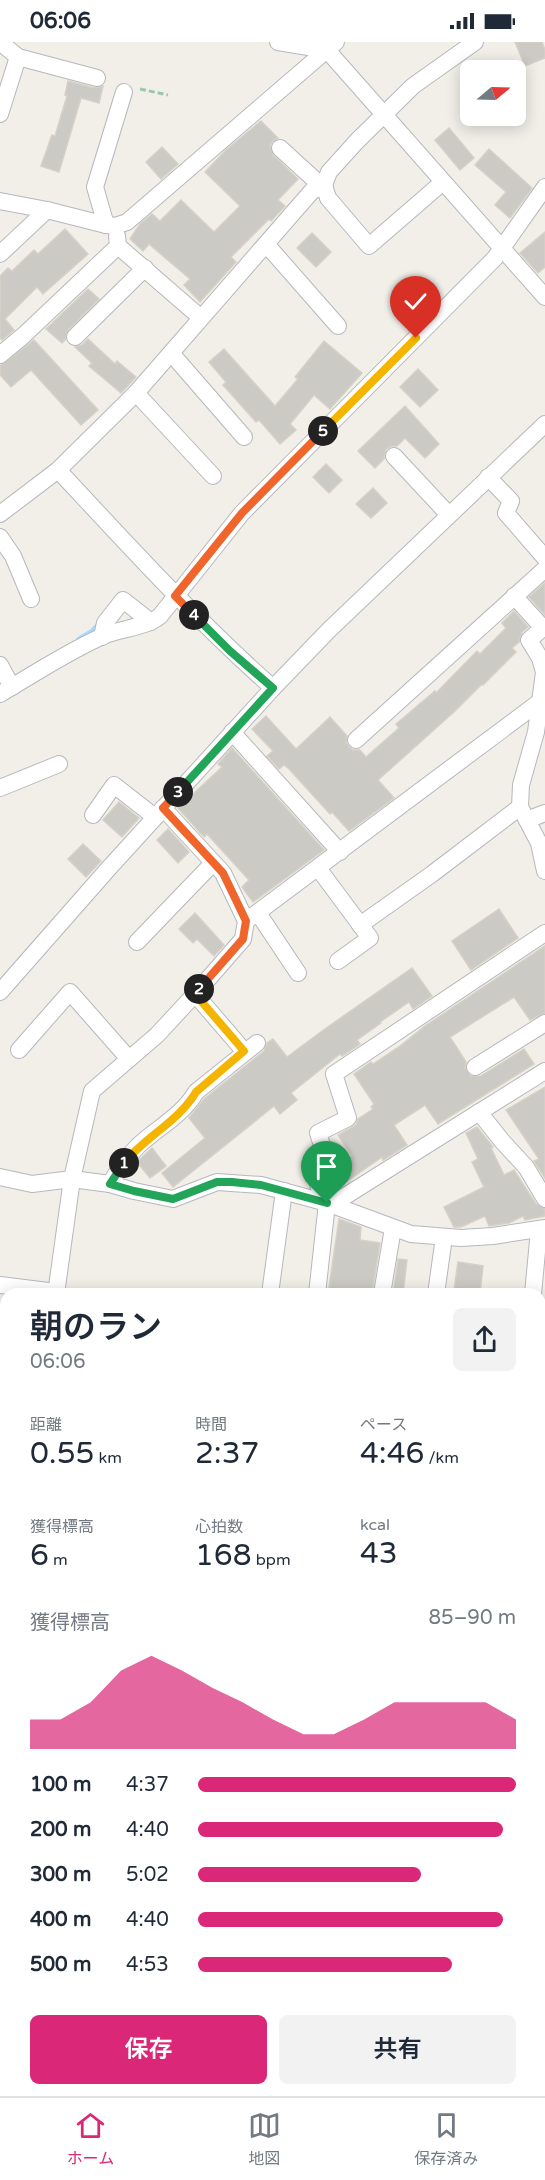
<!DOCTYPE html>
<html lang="ja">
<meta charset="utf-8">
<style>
:root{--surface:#fff;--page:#f2f2f3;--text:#1f2937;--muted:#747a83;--line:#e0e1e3;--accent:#db2777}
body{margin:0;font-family:"Varela Round","Noto Sans JP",sans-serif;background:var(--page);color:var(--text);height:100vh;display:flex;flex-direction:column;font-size:22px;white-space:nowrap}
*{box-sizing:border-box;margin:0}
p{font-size:20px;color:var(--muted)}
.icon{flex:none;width:33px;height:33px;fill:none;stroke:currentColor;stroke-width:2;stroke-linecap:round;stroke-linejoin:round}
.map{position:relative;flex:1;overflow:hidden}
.sheet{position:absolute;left:0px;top:1246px;width:546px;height:808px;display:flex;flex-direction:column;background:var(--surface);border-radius:18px 18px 0 0;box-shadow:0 3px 15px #0003}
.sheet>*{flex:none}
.needle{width:39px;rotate:71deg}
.tools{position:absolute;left:460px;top:18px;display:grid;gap:12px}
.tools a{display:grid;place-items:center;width:66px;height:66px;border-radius:9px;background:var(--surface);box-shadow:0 3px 15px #0003;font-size:30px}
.pin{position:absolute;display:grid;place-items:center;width:51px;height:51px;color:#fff;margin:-62px -26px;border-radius:50% 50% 50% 0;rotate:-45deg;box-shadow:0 0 6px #0007}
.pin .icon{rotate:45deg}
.km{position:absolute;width:30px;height:30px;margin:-15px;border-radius:50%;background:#222;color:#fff;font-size:16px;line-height:30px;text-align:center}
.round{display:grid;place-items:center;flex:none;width:63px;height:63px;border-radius:9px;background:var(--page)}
.overview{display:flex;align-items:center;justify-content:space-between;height:102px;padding:0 30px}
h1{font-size:33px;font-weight:600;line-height:45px}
.stats{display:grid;grid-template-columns:repeat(3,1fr);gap:9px;height:102px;padding:6px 30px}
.stats div{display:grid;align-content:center}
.stats b{font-size:30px;font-weight:600}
.stats small{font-size:16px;font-weight:400}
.stats p{font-size:16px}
.chart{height:168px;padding:12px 30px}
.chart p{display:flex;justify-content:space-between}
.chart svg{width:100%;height:108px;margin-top:6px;fill:var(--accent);opacity:.7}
.button{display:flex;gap:12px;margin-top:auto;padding:12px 30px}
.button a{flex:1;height:69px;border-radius:9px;background:var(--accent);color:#fff;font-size:24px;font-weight:600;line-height:69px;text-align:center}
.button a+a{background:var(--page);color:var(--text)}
ul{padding:0 30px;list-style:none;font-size:20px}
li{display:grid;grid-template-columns:96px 72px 1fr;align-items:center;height:45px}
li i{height:15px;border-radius:8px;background:var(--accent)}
.status{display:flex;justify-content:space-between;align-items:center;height:42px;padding:0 30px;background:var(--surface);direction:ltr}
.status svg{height:16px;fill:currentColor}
.tab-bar{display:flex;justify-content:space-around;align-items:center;height:84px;border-top:2px solid var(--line);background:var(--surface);font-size:16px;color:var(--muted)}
.tab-bar a{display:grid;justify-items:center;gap:3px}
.tab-bar .current{color:var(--accent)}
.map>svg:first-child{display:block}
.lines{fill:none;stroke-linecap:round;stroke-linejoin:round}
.stream{stroke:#aadaff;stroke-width:5}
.building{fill:#cccac5;stroke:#d6d1c6;stroke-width:1.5}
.street-casing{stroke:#b5b8bc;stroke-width:18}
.secondary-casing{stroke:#b6babf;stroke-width:26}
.path{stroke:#9cc7a9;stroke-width:3;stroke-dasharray:6 3;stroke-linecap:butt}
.street{stroke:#fff;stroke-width:16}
.secondary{stroke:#fff;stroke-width:24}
.split-1-casing{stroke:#fff;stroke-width:12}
.split-2-casing{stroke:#fff;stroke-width:12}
.split-3-casing{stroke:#fff;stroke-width:12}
.split-4-casing{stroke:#fff;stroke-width:12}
.split-5-casing{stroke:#fff;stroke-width:12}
.split-6-casing{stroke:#fff;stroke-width:12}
.split-1{stroke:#22a559;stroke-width:8}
.split-2{stroke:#f5b400;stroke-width:8}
.split-3{stroke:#f0652b;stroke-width:8}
.split-4{stroke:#22a559;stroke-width:8}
.split-5{stroke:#f0652b;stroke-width:8}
.split-6{stroke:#f5b400;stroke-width:8}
</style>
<div class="status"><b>06:06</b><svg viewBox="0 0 49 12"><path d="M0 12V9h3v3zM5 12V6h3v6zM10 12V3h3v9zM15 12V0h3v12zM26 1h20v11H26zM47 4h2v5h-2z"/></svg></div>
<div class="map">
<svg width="545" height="2054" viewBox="0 0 545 2054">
<rect width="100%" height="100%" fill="#f1efe8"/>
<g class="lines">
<g class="stream">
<path d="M79 597 91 590 100 581"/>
<path d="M540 1800 545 1798"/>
<path d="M167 2049 169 2054"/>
</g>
</g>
<g class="building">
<path d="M515 0H542L545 8V16L525 24Z"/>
<path d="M68 39 94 46 103 44 99 61 81 56 59 130 41 124 52 93 55 94 67 54 65 53Z"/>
<path d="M261 79 278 96 273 99 270 103 273 113 298 137 278 158 285 164 271 179 269 177 231 215 236 220 200 260 184 243 190 237 149 202 143 209 130 197 140 182 152 172 160 179 181 158 214 190 240 164 205 130 226 108Z"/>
<path d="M449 86 474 116 460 128 435 98Z"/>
<path d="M162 105 178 122 161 137 146 120Z"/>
<path d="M489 107 532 146 510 176 495 163 506 150 475 123Z"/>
<path d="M65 187 88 212 43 252 37 245 5 277 14 288 2 298 0 296V234L8 226 12 229 34 208 38 212Z"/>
<path d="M545 190V225L538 231 520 211Z"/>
<path d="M312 191 331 210 316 225 297 206Z"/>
<path d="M88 247 99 257 68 288 65 298 62 301 46 287Z"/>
<path d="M88 297 115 322 117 319 136 335 121 351 89 324 92 321 75 305 82 303Z"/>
<path d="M34 298 98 368 81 383 31 328 11 345 0 333V324Z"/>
<path d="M324 299 362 331 330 367 314 353 290 382 296 388 280 402 259 378 256 380 223 343 226 340 209 320 224 307 275 364 298 337 295 335Z"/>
<path d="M418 327 438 348 420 365 400 345Z"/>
<path d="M405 364 439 402 425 416 405 396 397 404H391L386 407 384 417 375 426 358 409Z"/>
<path d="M326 422 342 438 329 451 313 435Z"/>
<path d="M373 446 387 461 371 476 356 462Z"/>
<path d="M545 541V573L529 555Z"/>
<path d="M514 569 528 585 522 590 519 600 512 606 516 610 483 643 482 642 455 669 378 738 394 756 349 789 332 770 330 772 289 727 284 723 279 727 267 714 273 709 252 687 266 674 296 707 330 675 347 694 346 700 349 705 353 708H360L366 715 399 686 396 682 435 649 436 651 477 609 480 612 506 586 502 581Z"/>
<path d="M232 706 324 808 253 860 242 845 249 838 207 792 204 795 178 766 192 751 193 752 222 725 218 722Z"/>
<path d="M119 760 139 776 122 795 103 778Z"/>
<path d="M168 787 189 810 178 821 157 798Z"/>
<path d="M83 802 101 819 86 835 68 817Z"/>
<path d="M499 867 518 896 471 928 452 899Z"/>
<path d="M195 871 224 903 214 914 197 897 193 901 179 887Z"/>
<path d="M545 904V971L530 978 514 955 450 995 466 1020 465 1026 471 1034H481L524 1007 534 1022 438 1082 425 1063 394 1083 407 1103 383 1118 382 1115 342 1143 332 1128 352 1114 338 1093 356 1083 358 1077 373 1067 371 1065 374 1062 354 1032 371 1020 373 1022 400 1004 425 984Z"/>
<path d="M412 926 432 954 413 967 409 960 380 980 381 981 357 998 360 1002 342 1014 340 1012 291 1051 297 1058 280 1072 274 1064 173 1145 162 1131 205 1096 189 1076 204 1057 264 1009 267 1001 273 997 287 1015 322 989Z"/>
<path d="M545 1045V1136L534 1119 539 1117 506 1068Z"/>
<path d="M477 1085 493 1105 491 1106 504 1133 514 1128 536 1162 545 1167V1174L525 1178 523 1174 509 1181 489 1184 485 1174 461 1185H454L444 1165 484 1145 472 1120 478 1117 466 1091Z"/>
<path d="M152 1106 166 1124 150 1136 137 1120Z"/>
<path d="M339 1177 361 1185 360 1198 380 1201 372 1252H328Z"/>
<path d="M398 1217 407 1218 403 1252H393Z"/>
<path d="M458 1220 483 1224 480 1251 454 1248Z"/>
</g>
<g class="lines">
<defs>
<g id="street">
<path d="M278 0 327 8 545 255"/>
<path d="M18 15 97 36"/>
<path d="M0 72 18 15 0 0"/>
<path d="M280 106 315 138 324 143 328 156 369 204 443 140"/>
<path d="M0 159 47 168 106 183 115 184 127 180 336 0"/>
<path d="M106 183 95 145 124 50"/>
<path d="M117 194 118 204 200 275"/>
<path d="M266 202 338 284"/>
<path d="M0 212 47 168"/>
<path d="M75 295 145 226"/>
<path d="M171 311 244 395"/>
<path d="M0 313 24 293 118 204"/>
<path d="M136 351 213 434"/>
<path d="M394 414 449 473"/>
<path d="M58 428C128 503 196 578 273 646"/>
<path d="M488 435 511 459 506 471 545 516"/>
<path d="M0 472 58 428 136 351 312 149 324 143 329 130 357 99 413 44 475 0"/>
<path d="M0 495 13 514 31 557"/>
<path d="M514 554 543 586"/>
<path d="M545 584 529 598 540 616 544 630 536 690 521 743 520 765 539 801 545 829"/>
<path d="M102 595 105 581 123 558 151 580"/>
<path d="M0 623 12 645"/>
<path d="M0 652C34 632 67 610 103 594 121 586 145 586 160 574L242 471 495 216 545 145"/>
<path d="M232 690 340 810"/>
<path d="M356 698 545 527"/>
<path d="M0 746 59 722"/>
<path d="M163 766 223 831 246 879"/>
<path d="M93 773 114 743 155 775"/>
<path d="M527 778 545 771"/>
<path d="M318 826 370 896 338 919"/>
<path d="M258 871 298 931"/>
<path d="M360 883 432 832 520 765"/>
<path d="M137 900 213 821"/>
<path d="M0 950 109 826 273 646 329 588 545 382"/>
<path d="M195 952 244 1009"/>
<path d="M19 1008 70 950 129 1017"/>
<path d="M475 1025 545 981"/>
<path d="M479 1070 502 1099 526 1125 545 1157"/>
<path d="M0 1135 32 1142 72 1137 110 1142 134 1149 173 1157 217 1140 261 1143 327 1161 411 1192 461 1196 493 1194 545 1186"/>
<path d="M110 1142C118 1128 127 1115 138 1104 157 1086 182 1074 196 1050L257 1001"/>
<path d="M323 1161 314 1127 327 1119 318 1091 348 1076 334 1032 545 891"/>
<path d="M331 1163 545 1029"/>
<path d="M0 1243 56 1250"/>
<path d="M56 1252 72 1137 92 1049 157 993 195 952 243 897 246 879 542 658"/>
<path d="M270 1252 284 1149"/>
<path d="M317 1252 327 1161"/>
<path d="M382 1252 393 1186"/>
<path d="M436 1252 444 1195"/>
<path d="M533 1252 539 1188"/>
<path d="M540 1311 545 1312"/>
<path d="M0 1339 3 1318"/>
<path d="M543 1489 545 1494"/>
<path d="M0 1500H6"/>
<path d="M0 1626 6 1642"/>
<path d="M0 1739 6 1746"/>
<path d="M0 1805 6 1812"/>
<path d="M0 2025 6 2035"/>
<path d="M15 2049 18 2054"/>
<path d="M155 2049 158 2054"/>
</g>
<g id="secondary">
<path d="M540 1729 545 1727"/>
<path d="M540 1763 545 1761"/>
<path d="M0 1974 6 1971"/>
<path d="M0 2009 6 2006"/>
</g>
</defs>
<use href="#street" class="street-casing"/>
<use href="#secondary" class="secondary-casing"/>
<path class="path" d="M140 47 168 53"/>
<use href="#street" class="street"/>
<use href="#secondary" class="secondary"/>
</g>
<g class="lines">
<defs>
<path id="split-1" d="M124 1121 110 1142 134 1149 173 1157 217 1140H232L261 1143 327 1161"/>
<path id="split-2" d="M124 1121C145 1095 179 1079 196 1050L244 1009 195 952 199 947"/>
<path id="split-3" d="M178 750 163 766 223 831 246 879 243 897 199 947"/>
<path id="split-4" d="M178 750 273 646 230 609 194 573"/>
<path id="split-5" d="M194 573 175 554 242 471 323 389"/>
<path id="split-6" d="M323 389 416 296"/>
</defs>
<use href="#split-1" class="split-1-casing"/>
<use href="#split-2" class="split-2-casing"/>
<use href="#split-3" class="split-3-casing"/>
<use href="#split-4" class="split-4-casing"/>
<use href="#split-5" class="split-5-casing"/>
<use href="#split-6" class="split-6-casing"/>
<use href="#split-1" class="split-1"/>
<use href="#split-2" class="split-2"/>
<use href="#split-3" class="split-3"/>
<use href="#split-4" class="split-4"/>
<use href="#split-5" class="split-5"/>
<use href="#split-6" class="split-6"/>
</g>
</svg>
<div class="tools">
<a><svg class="needle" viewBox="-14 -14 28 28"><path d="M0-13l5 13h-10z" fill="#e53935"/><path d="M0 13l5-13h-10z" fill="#747a83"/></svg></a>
</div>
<div class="pin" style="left:327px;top:1161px;background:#1e9e55"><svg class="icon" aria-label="arrive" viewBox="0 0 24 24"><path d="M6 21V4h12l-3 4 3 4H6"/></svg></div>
<div class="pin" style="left:416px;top:296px;background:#d93025"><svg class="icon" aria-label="check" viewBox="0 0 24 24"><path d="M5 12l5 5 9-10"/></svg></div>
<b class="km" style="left:124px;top:1121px">1</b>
<b class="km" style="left:199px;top:947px">2</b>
<b class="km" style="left:178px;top:750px">3</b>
<b class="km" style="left:194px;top:573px">4</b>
<b class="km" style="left:323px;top:389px">5</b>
<section class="sheet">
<div class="overview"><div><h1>朝のラン</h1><p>06:06</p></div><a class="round"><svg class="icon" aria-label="share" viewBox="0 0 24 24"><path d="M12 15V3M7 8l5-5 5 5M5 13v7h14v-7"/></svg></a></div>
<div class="stats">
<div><p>距離</p><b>0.55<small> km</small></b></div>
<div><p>時間</p><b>2:37</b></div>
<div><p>ペース</p><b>4:46<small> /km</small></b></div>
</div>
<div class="stats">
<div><p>獲得標高</p><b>6<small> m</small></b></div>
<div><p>心拍数</p><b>168<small> bpm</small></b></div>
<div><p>kcal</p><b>43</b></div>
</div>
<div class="chart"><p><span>獲得標高</span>85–90 m</p>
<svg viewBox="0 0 160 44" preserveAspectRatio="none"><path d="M0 44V32L10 32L20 25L30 12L40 6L50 12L60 19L70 25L80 32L90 38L100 38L110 32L120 25L130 25L140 25L150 25L160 32V44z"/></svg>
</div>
<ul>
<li><b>100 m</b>4:37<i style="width:100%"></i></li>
<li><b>200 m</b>4:40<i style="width:96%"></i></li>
<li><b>300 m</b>5:02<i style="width:70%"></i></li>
<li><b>400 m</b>4:40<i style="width:96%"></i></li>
<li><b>500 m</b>4:53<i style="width:80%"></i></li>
</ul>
<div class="button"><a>保存</a><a>共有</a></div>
</section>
</div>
<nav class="tab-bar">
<a class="current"><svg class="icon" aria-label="home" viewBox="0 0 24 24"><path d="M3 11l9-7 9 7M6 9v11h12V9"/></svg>ホーム</a>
<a><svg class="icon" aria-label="map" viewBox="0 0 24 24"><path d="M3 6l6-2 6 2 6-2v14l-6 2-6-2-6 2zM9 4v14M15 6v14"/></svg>地図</a>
<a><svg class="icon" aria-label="saved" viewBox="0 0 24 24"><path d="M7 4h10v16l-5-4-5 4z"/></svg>保存済み</a>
</nav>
